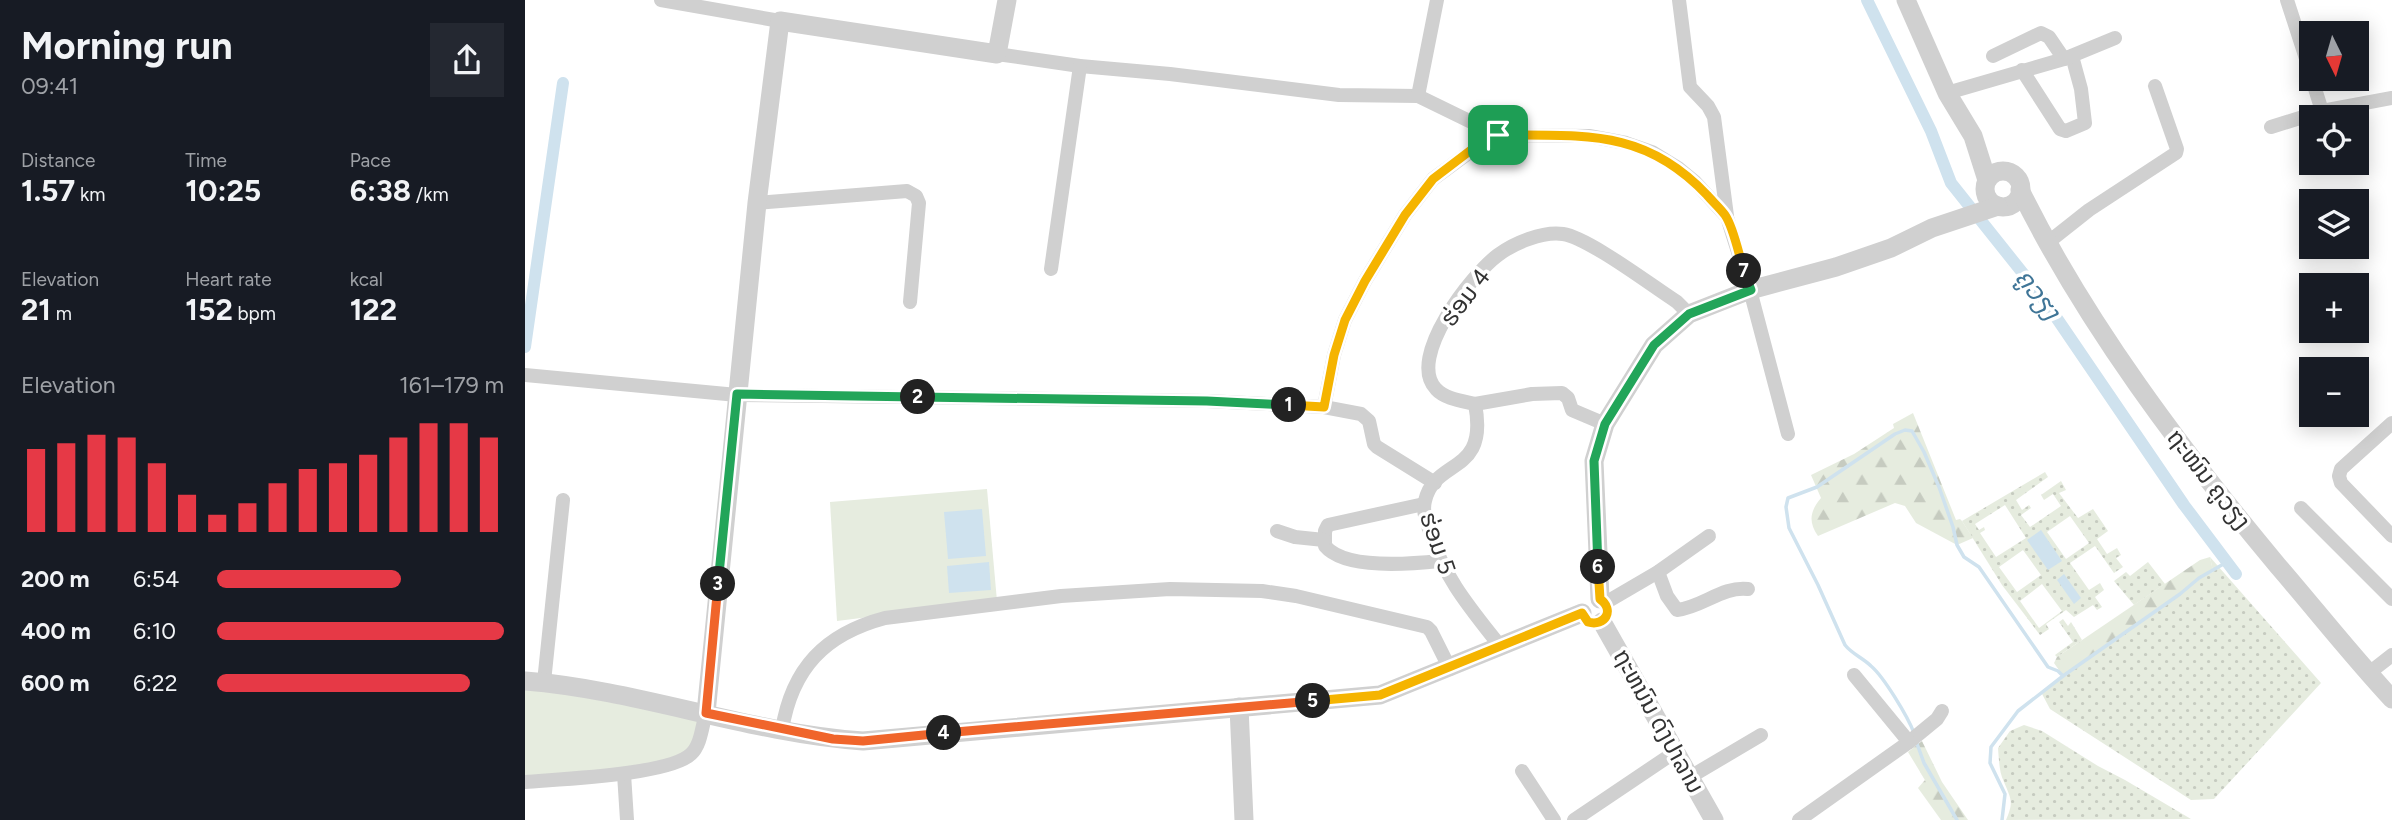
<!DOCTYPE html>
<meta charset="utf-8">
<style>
:root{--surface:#171b24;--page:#242831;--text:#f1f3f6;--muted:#9ea1a6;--accent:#e63946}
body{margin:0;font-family:Figtree,"Noto Sans Lao",sans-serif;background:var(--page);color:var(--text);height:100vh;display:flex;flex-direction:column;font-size:26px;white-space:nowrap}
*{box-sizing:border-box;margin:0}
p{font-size:23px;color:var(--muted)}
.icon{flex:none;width:38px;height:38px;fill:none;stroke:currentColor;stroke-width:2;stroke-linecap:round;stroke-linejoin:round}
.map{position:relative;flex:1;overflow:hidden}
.sheet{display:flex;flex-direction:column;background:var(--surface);width:525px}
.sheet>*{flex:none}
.needle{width:46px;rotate:175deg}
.controls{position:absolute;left:1774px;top:21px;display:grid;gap:14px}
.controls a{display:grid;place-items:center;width:70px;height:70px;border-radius:0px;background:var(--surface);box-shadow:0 4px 18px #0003;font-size:35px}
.pin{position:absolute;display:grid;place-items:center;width:60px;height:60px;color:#fff;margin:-30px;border-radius:14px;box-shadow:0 4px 10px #0006}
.km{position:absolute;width:35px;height:35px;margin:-18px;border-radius:50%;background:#222;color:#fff;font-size:19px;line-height:35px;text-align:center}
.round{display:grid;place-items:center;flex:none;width:74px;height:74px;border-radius:0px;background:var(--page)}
.head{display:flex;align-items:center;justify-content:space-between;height:119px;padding:0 21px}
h1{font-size:38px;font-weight:700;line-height:52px}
.metrics{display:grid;grid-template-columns:repeat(3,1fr);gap:10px;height:119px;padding:7px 21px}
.metrics div{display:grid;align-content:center}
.metrics b{font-size:30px;font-weight:700}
.metrics small{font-size:19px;font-weight:400}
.metrics p{font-size:19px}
.chart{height:196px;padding:14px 21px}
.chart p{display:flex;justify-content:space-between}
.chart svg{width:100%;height:126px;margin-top:7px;stroke:var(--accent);stroke-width:6}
ul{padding:0 21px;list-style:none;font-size:23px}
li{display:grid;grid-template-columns:112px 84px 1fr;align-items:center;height:52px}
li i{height:18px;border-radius:9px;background:var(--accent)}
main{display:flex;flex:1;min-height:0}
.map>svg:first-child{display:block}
.grass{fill:url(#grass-dots);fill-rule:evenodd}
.forest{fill:url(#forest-firs)}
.park{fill:#e6ecdf}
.water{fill:#cfe2ee}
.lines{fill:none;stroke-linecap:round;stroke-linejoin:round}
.stream{stroke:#cfe2ee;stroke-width:3.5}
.canal{stroke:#cfe2ee;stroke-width:12}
.minor{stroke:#d0d0d0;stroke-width:14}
.tertiary{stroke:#d0d0d0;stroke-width:19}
.split-1-casing{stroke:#fff;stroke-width:14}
.split-2-casing{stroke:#fff;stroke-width:14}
.split-3-casing{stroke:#fff;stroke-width:14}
.split-4-casing{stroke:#fff;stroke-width:14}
.split-5-casing{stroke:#fff;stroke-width:14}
.split-6-casing{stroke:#fff;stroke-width:14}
.split-7-casing{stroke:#fff;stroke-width:14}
.split-8-casing{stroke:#fff;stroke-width:14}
.split-1{stroke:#f5b400;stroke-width:9}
.split-2{stroke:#22a559;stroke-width:9}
.split-3{stroke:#22a559;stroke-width:9}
.split-4{stroke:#f0652b;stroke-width:9}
.split-5{stroke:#f0652b;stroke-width:9}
.split-6{stroke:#f5b400;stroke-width:9}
.split-7{stroke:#22a559;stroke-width:9}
.split-8{stroke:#f5b400;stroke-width:9}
.labels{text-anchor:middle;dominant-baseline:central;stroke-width:7;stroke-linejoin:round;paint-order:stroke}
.street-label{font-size:24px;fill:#333;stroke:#fff}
.water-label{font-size:26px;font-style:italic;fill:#3f7597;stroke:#fff}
</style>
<main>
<section class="sheet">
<div class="head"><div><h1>Morning run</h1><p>09:41</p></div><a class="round"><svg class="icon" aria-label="share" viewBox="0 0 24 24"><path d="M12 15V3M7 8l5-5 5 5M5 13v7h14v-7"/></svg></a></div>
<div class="metrics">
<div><p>Distance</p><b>1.57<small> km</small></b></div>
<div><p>Time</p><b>10:25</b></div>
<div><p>Pace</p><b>6:38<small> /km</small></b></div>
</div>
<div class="metrics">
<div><p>Elevation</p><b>21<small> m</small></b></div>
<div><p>Heart rate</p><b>152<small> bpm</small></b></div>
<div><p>kcal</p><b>122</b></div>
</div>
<div class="chart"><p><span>Elevation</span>161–179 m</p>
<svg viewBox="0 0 160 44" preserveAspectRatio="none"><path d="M5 44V15M15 44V13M25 44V10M35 44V11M45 44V20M55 44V31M65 44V38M75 44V34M85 44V27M95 44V22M105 44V20M115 44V17M125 44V11M135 44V6M145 44V6M155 44V11"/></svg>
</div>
<ul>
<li><b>200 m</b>6:54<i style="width:64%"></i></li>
<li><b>400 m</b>6:10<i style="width:100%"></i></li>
<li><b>600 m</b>6:22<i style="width:88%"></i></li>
</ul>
</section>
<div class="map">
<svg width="1867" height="820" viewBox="0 0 1867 820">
<defs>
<pattern id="grass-dots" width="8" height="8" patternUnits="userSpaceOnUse" patternTransform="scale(1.75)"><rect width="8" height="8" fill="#e6ecdf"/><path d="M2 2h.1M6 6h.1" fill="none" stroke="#c6cbc0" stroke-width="1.8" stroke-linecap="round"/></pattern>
<pattern id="forest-firs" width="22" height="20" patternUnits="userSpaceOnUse" patternTransform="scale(1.75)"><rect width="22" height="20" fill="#e6ecdf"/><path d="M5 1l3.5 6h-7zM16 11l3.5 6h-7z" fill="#c6cbc0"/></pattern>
</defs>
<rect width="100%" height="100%" fill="#fff"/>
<g class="grass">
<path d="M1520 472 1523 477 1491 500 1497 510 1504 505 1506 508 1496 515 1505 527 1536 506 1528 494 1519 500 1516 495 1536 481 1541 490 1534 493 1553 518 1568 509 1583 531 1572 539 1582 554 1592 548 1596 555 1591 558 1598 567 1589 573 1570 546 1545 563 1564 590 1575 583 1579 590 1570 597 1577 607 1572 610 1568 605 1549 617 1541 610 1521 624 1524 629 1515 635 1477 585 1437 521ZM1480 505 1501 538 1471 557 1455 533 1460 530 1459 527 1454 530 1450 524ZM1545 516 1564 543 1541 559 1522 532ZM1498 550 1516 575 1492 592 1474 567ZM1517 584 1537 611 1514 628 1495 601Z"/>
<path d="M1685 557 1796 683 1689 799 1666 800 1525 709 1516 692 1655 594 1674 578 1688 572Z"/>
<path d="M1623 562 1640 584 1609 605 1589 581 1601 572 1605 576Z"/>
<path d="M1538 619 1543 626 1546 622 1557 640 1532 657 1530 655 1548 642 1534 622Z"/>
<path d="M1499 725 1517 731 1573 766 1600 780 1666 819 1481 820C1489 802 1486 799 1479 782 1474 772 1474 760 1473 748L1485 731Z"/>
</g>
<g class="forest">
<path d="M1388 413 1431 520 1435 519 1437 521 1448 538 1432 545 1391 523 1380 506 1370 503 1293 536C1283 522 1285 511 1296 498L1286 475 1329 454 1369 428 1368 424Z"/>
<path d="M1685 557 1688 571C1671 580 1658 592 1643 603 1608 628 1574 654 1538 676L1529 663 1532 657 1675 560Z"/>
<path d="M1397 741 1417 782 1443 820H1416L1393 788 1400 780 1383 752Z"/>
</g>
<g class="park">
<path d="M462 489 472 601 312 621 305 502Z"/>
<path d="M0 681 181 713 169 750 146 766 0 782Z"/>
</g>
<g class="water">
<path d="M457 509 461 556 423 559 419 512Z"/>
<path d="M1516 530 1537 561 1523 570 1502 540Z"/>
<path d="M464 562 466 590 424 593 422 566Z"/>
<path d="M1539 574 1556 598 1549 604 1532 580Z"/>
</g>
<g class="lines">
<g class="stream">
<path d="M1538 676 1655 594 1674 578 1702 562"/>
<path d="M1389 733C1383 717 1359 677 1346 666 1338 658 1327 654 1320 645L1293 585 1264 528 1261 507 1263 498 1292 487 1370 434 1380 430 1387 431 1399 452 1414 487 1428 527 1432 545 1439 557 1454 567 1523 667 1533 671 1538 676 1493 711 1466 747 1465 763 1480 794 1477 820"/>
<path d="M1391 741 1399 763 1432 820"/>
</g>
<g class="canal">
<path d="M1342 0 1406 131 1426 183 1520 301 1659 505 1711 574"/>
<path d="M0 347 38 83"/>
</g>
<g class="minor">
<path d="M136 0 255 21"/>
<path d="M1154 0 1165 87 1183 106 1189 117 1202 216"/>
<path d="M1762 0 1787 77"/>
<path d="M472 54 555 66 645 74 814 95 893 96 973 135 1064 136 1101 143 1127 152 1153 168 1170 182 1202 217 1225 290 1263 434"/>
<path d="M1468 56 1516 33 1524 37 1539 59"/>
<path d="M1497 70 1535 129 1541 131 1560 123 1556 89 1547 56"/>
<path d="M1787 79 1797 111"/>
<path d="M1422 93 1539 59 1590 38"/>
<path d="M893 96 912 0"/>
<path d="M1746 127 1797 111 1867 98"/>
<path d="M232 203 382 191 391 196 394 203 385 302"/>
<path d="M1521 244 1564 210 1651 153 1652 149 1630 86"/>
<path d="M526 269 555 66"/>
<path d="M0 375 212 395 682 401 799 407 836 414 844 421 849 444 852 447 910 483"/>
<path d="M950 404 1007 394 1037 393 1043 398 1047 410 1080 424"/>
<path d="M799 407 809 355 820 320 840 281 880 215 908 179 946 151 973 135"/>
<path d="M1867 423 1816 469 1814 476 1816 483 1867 536"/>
<path d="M899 504 803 525 800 531V546C820 570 886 564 915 561"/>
<path d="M1776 508 1867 599"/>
<path d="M752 531 770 537 799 540"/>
<path d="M1133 572 1142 596 1152 610C1178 607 1197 586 1223 589"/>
<path d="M1080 603 1133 572 1184 536"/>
<path d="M975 646C946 609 919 578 905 532 902 522 897 512 900 501 910 457 964 476 950 404 938 401 920 399 911 389 881 358 947 274 973 255 989 243 1018 231 1038 234 1064 238 1127 286 1152 302L1164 314"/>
<path d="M1844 673 1867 655"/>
<path d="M19 682 38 500"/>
<path d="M257 730C267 668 300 634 360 618L536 596 645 589 737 591 771 596 902 627 906 631 925 669"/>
<path d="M1384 742 1412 719 1417 711"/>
<path d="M997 771 1029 820"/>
<path d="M99 774 102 820"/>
<path d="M1165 777 1236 735"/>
<path d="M0 782C34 779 144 775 166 754 176 745 177 726 181 713"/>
<path d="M1049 820 1150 752"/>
<path d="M1274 820 1384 742 1329 675"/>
</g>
<g class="tertiary">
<path d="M1381 0 1422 93 1448 136 1462 180"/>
<circle cx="1478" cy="189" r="18"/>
<path d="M1495 190C1561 324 1658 452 1753 566 1791 610 1827 656 1867 699"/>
<path d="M1075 599 1069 461 1080 424 1129 345 1164 314 1225 290 1311 267 1366 248 1407 228 1473 206"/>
<path d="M1077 622 1189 820"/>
<path d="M0 681C114 690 223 733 338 741L855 695 1057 613"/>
<path d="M714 707 719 820"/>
<path d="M181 713 232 203 255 21 472 54 482 0"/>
</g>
</g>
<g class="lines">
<defs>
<path id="split-1" d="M764 405 799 407 809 355 820 320 840 281 880 215 908 179 946 150 973 135"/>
<path id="split-2" d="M393 397 682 401 764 405"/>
<path id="split-3" d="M193 584 212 394 393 397"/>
<path id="split-4" d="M193 584 181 713 308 739 338 741 419 733"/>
<path id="split-5" d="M419 733 788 701"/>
<path id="split-6" d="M788 701 855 695 1057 613 1063 622C1080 627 1090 610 1075 599L1073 567"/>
<path id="split-7" d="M1073 567 1069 461 1080 424 1129 345 1164 314 1226 290 1219 271"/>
<path id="split-8" d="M973 135C1058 136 1119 128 1182 195 1188 202 1195 208 1200 215 1209 228 1214 256 1219 271"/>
</defs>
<use href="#split-1" class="split-1-casing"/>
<use href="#split-2" class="split-2-casing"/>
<use href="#split-3" class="split-3-casing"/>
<use href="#split-4" class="split-4-casing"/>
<use href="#split-5" class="split-5-casing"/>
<use href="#split-6" class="split-6-casing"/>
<use href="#split-7" class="split-7-casing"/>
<use href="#split-8" class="split-8-casing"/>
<use href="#split-1" class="split-1"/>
<use href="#split-2" class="split-2"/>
<use href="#split-3" class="split-3"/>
<use href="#split-4" class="split-4"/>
<use href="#split-5" class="split-5"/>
<use href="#split-6" class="split-6"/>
<use href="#split-7" class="split-7"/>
<use href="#split-8" class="split-8"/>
</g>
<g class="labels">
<g class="street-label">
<text transform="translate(940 297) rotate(-53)">ຮ່ອມ 4</text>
<text transform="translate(1684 479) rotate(52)">ຖະໜົນ ຄູວຽງ</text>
<text transform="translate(913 543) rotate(71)">ຮ່ອມ 5</text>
<text transform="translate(1134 721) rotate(61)">ຖະຫນົນ ດົງປາລານ</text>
</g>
<g class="water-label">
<text transform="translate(1513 294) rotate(53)">ຄູວຽງ</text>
</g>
</g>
</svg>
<div class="controls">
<a><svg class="needle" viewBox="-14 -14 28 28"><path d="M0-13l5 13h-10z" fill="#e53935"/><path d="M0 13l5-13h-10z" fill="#9ea1a6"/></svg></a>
<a><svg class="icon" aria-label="locate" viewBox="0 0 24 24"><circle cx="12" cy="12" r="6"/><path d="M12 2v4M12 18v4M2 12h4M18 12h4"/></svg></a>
<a><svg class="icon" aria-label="layers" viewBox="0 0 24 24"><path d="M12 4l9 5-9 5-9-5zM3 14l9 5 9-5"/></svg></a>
<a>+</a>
<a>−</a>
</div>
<div class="pin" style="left:973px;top:135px;background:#1e9e55"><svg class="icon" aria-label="arrive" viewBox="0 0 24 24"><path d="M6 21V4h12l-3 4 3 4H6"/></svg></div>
<b class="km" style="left:764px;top:405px">1</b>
<b class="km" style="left:393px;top:397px">2</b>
<b class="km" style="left:193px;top:584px">3</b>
<b class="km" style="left:419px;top:733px">4</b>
<b class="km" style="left:788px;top:701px">5</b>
<b class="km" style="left:1073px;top:567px">6</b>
<b class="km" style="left:1219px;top:271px">7</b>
</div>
</main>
